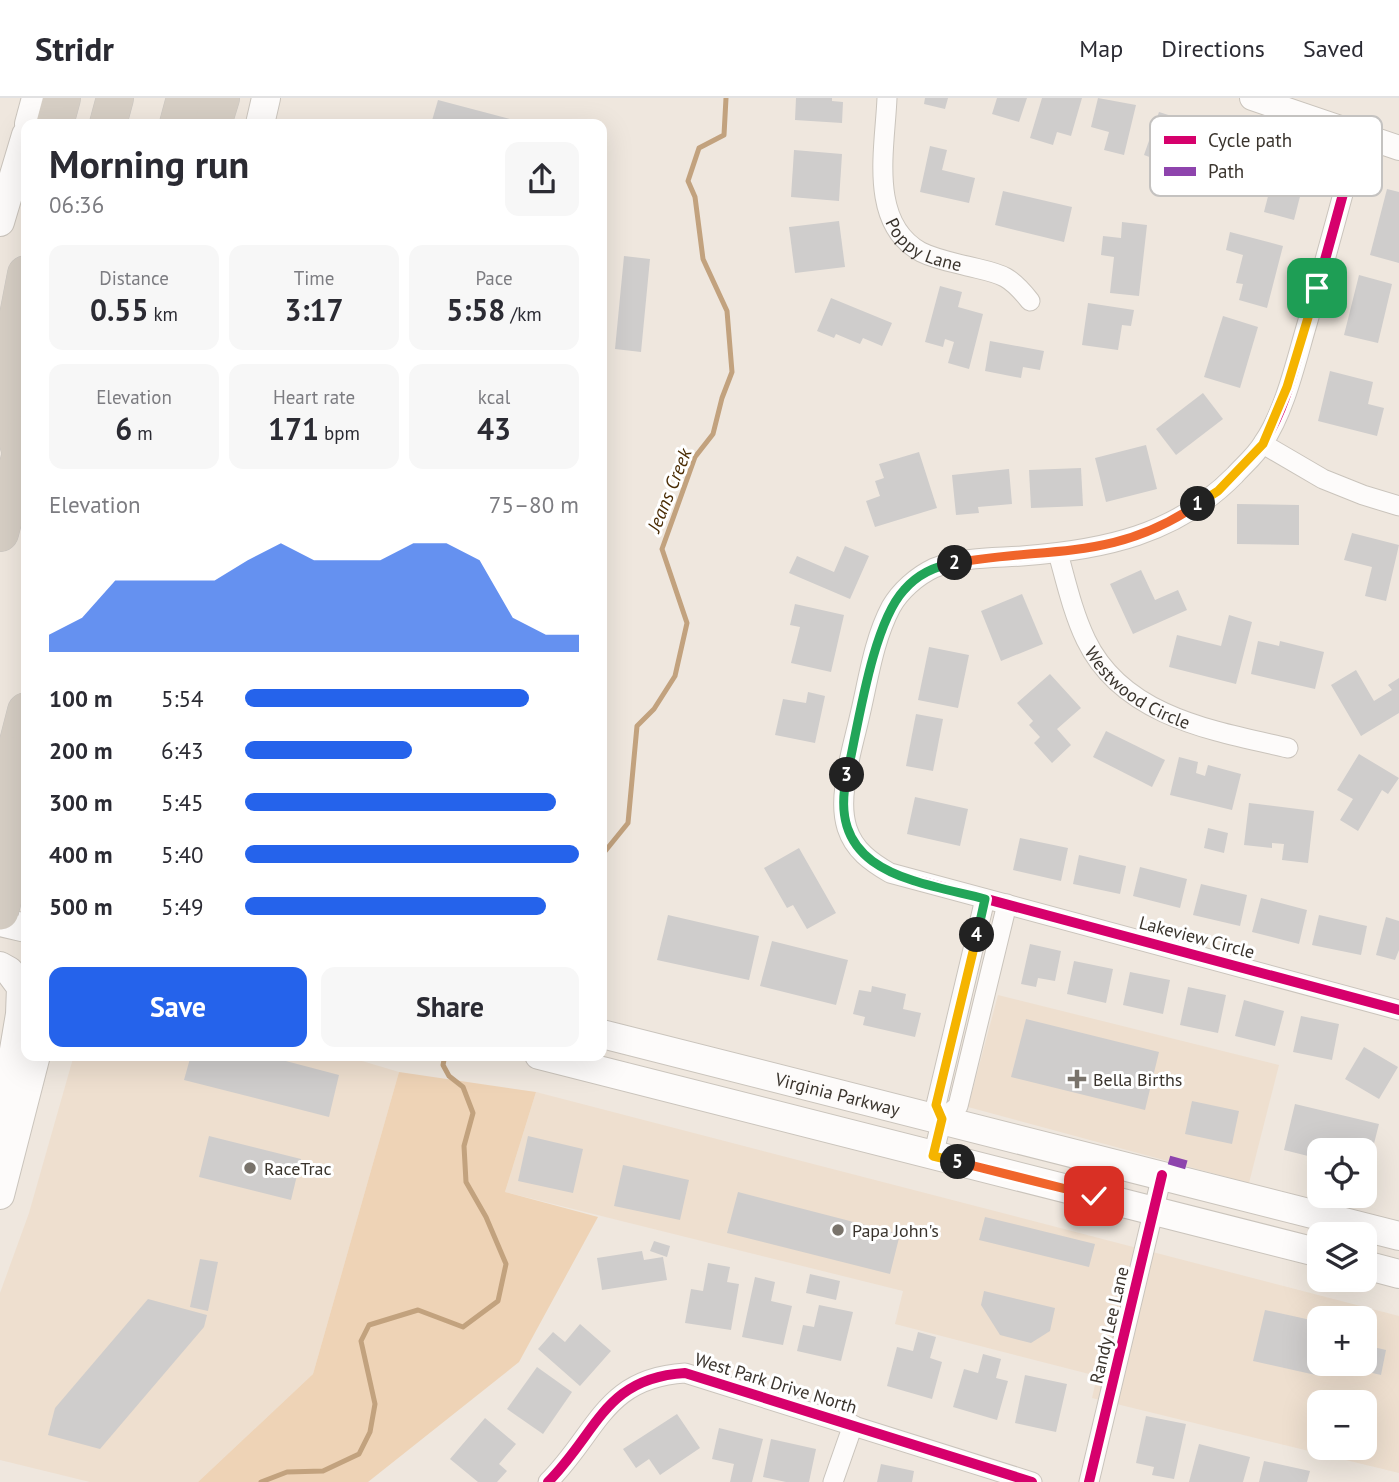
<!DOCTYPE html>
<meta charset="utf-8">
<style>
:root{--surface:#fff;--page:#f7f7f7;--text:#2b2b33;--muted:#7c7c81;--line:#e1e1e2;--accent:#2563eb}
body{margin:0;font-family:"PT Sans",sans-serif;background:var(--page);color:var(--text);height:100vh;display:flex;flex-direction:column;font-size:26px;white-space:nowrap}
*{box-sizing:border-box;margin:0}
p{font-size:23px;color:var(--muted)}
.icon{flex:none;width:38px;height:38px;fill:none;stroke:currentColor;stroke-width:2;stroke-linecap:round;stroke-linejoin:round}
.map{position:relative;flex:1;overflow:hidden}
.panel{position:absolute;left:21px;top:21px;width:586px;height:942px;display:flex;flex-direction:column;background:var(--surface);border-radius:14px;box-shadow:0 7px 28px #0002}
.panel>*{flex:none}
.tools{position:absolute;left:1307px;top:1040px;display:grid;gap:14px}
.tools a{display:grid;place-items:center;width:70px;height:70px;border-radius:14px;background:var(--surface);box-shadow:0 7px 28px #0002;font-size:35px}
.pin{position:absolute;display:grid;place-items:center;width:60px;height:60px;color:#fff;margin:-30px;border-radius:14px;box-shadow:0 4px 10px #0006}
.km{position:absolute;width:35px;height:35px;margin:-18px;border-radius:50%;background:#222;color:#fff;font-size:19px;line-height:35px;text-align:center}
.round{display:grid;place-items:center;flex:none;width:74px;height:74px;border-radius:14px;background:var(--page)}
.headline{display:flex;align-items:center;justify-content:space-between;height:119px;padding:0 28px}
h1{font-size:38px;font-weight:800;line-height:52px}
.figures{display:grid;grid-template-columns:repeat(3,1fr);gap:10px;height:119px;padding:7px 28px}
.figures div{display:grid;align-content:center;border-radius:14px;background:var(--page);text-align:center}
.figures b{font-size:30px;font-weight:800}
.figures small{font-size:19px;font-weight:400}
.figures p{font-size:19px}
.chart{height:196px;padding:14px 28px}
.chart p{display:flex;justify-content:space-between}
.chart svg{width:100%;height:126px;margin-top:7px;fill:var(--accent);opacity:.7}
.cta{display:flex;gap:14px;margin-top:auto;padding:14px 28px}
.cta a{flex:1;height:80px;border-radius:14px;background:var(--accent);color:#fff;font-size:28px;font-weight:800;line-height:80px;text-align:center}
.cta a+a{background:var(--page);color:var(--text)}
ul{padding:0 28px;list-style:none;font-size:23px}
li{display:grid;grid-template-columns:112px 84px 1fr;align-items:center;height:52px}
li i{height:18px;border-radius:9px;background:var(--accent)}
header{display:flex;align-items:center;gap:42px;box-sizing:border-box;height:98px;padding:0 35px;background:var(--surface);border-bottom:2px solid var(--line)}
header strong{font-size:33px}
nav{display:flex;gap:38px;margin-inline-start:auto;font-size:24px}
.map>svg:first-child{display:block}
.built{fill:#eedfcf;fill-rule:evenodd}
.green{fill:#eed3b6}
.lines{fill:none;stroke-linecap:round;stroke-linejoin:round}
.stream{stroke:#c2a27e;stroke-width:5}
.building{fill:#cfcdcc}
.minor-casing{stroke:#cac4bc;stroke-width:21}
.tertiary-casing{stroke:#cac4bc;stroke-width:26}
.secondary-casing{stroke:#cac4bc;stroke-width:30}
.motorway-casing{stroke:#cac6c1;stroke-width:38}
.minor{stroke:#fdfbfa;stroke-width:19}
.tertiary{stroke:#fdfbfa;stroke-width:24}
.secondary{stroke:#fdfbfa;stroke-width:28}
.motorway{stroke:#d6cec4;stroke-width:37}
.motorway-bridge-casing{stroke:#cac6c1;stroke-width:38;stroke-linecap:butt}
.motorway-bridge{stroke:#d6cec4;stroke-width:37}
.quiet{stroke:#8e44ad;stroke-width:9;stroke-dasharray:18 9;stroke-linecap:butt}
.cycleway-casing{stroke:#fff;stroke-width:15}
.cycleway{stroke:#d6006c;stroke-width:10}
.split-1-casing{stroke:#fff;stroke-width:14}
.split-2-casing{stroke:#fff;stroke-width:14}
.split-3-casing{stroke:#fff;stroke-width:14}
.split-4-casing{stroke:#fff;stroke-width:14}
.split-5-casing{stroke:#fff;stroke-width:14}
.split-6-casing{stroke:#fff;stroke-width:14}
.split-1{stroke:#f5b400;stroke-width:9}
.split-2{stroke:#f0652b;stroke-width:9}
.split-3{stroke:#22a559;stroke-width:9}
.split-4{stroke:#22a559;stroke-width:9}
.split-5{stroke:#f5b400;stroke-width:9}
.split-6{stroke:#f0652b;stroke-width:9}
.poi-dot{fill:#79736b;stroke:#fff;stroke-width:2.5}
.labels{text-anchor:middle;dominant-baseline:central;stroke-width:6;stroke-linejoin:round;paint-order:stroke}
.street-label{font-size:18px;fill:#3a342d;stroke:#fff}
.poi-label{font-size:18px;fill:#3a342d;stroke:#fff;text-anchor:start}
.water-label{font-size:19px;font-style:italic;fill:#4a2c04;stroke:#fff}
.key{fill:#fff;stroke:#c4c2c0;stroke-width:2}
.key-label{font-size:19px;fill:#3a342d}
</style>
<header>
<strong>Stridr</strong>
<nav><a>Map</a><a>Directions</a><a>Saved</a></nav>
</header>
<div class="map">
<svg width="1399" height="1384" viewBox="0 0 1399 1384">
<rect width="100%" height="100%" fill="#efe7de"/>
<g class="built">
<path d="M998 897 1279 967 1249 1085 968 1009Z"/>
<path d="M74 957H342L399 974 313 1276 198 1384H90L0 1362V1195L29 1115Z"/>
<path d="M536 994 1399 1218V1375L1092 1300 1097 1278 895 1226 903 1193 505 1094ZM1320 1220H1365V1265H1320ZM1320 1304H1365V1349H1320Z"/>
</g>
<path class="green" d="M399 974 536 994 505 1094 598 1119 519 1264 368 1384H198L313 1276Z"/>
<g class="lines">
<g class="stream">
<path d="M602 757 628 725 637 628 654 611 675 578 687 525 662 451 695 359 713 336 722 300 732 274 727 213 703 161 695 99 688 83 699 50 724 37 726 0"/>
<path d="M261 1384 287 1374 323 1373 359 1356 370 1334 375 1306 361 1243 369 1227 418 1212 463 1229 498 1203 506 1166 486 1119 466 1084 464 1048 473 1015 463 989 449 978 443 967 445 957"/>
</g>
</g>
<g class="building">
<path d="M796 0H832V3L843 4 842 25 795 22Z"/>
<path d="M925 0H948L945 11 924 6Z"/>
<path d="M997 0H1027L1019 24 992 16Z"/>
<path d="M1042 0H1082L1071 38 1057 34 1053 47 1030 40Z"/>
<path d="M1098 0 1136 7 1124 57 1104 52 1109 34 1091 29Z"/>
<path d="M438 2 525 25V26H431Z"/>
<path d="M1159 14 1206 29 1191 74 1144 57Z"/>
<path d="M930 48 947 52 942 72 975 80 969 105 920 94Z"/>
<path d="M794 52 842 56 839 103 791 99Z"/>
<path d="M1277 63 1307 71 1294 122 1264 114Z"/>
<path d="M1387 91 1399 94V165L1370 157Z"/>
<path d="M1003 93 1072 109 1064 144 995 127Z"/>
<path d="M839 123 845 169 795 175 789 129Z"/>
<path d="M1122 124 1147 127 1139 198 1110 195 1114 159 1101 157 1103 138 1121 140Z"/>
<path d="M1230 134 1283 148 1267 210 1239 202 1243 186 1236 185 1243 157 1226 152Z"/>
<path d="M624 158 650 161 641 254 615 251Z"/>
<path d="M1359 177 1392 186 1378 245 1344 237Z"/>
<path d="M940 188 962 194 958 209 983 216 969 271 948 265 954 244 945 241 943 249 925 244Z"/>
<path d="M831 200 892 225 882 248 863 240 860 246 836 236 834 240 817 233Z"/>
<path d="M1088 205 1134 212 1131 228 1122 227 1118 252 1082 247Z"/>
<path d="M1223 218 1258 229 1240 290 1204 279Z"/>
<path d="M990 243 1044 253 1040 272 1023 269 1021 280 985 273Z"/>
<path d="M1330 273 1373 284 1368 306 1384 310 1377 338 1318 323Z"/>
<path d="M1203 295 1223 321 1176 357 1156 331Z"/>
<path d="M1146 347 1157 391 1106 404 1095 360Z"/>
<path d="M919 354 937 410 875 429 866 403 880 398 875 383 884 380 879 366Z"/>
<path d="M1081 370 1083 408 1031 410 1029 372Z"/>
<path d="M1009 371 1012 406 978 409 979 415 956 417 952 377Z"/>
<path d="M1237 406 1299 407V447L1237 446Z"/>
<path d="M1352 435 1399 447 1386 503 1365 498 1372 469 1344 462Z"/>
<path d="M845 448 869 458 850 501 789 475 797 458 834 474Z"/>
<path d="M1141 472 1155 502 1178 492 1187 512 1133 536 1110 486Z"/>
<path d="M1022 496 1043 546 1001 563 981 513Z"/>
<path d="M795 506 844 517 831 574 791 565 800 529 790 527Z"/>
<path d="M1229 517 1252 524 1236 586 1169 569 1177 537 1221 548Z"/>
<path d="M1258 543 1279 548 1280 543 1324 554 1315 591 1251 576Z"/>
<path d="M929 549 969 557 958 610 918 602Z"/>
<path d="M1356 572 1374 603 1392 592 1388 587 1399 580V615L1361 638 1331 587Z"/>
<path d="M1050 576 1081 610 1057 631 1071 647 1052 665 1034 645 1040 639 1029 627 1033 623 1017 605Z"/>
<path d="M808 594 825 598 815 645 775 637 783 601 806 605Z"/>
<path d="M916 616 943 621 933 673 906 668Z"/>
<path d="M1106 633 1165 662 1152 689 1093 659Z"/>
<path d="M1359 656 1399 680 1388 696 1382 692 1358 733 1340 722 1353 701 1337 692Z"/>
<path d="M1179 659 1198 664 1196 675 1205 678 1208 667 1241 676 1232 712 1170 697Z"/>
<path d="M915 699 968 711 960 748 907 736Z"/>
<path d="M1249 705 1314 713 1308 765 1282 762 1284 746 1272 745V750L1244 747Z"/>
<path d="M1208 730 1228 735 1224 755 1204 750Z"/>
<path d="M1020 740 1068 750 1061 783 1013 772Z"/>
<path d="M799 750 836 815 807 831 793 807 787 810 764 770Z"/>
<path d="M1079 757 1126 768 1120 796 1073 786Z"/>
<path d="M1140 769 1187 781 1180 810 1133 798Z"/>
<path d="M1201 786 1247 797 1240 828 1193 817Z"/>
<path d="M1261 800 1307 812 1299 846 1252 834Z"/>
<path d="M668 817 759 838 749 882 657 862Z"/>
<path d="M1319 817 1367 828 1361 857 1312 847Z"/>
<path d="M1386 819 1399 823V852L1395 862 1376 857Z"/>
<path d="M772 843 848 862 836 907 760 888Z"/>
<path d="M1030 846 1061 853 1055 883 1038 880 1036 889 1021 886Z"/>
<path d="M1074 863 1113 871 1106 905 1067 896Z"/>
<path d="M1130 874 1170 882 1163 916 1123 907Z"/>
<path d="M872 888 906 896 903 911 921 915 915 939 863 927 865 919 853 916 859 892 871 894Z"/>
<path d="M1188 889 1226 897 1218 935 1180 927Z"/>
<path d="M1244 902 1284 913 1275 948 1235 938Z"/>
<path d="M1301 918 1339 926 1332 962 1293 954Z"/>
<path d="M1026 921 1159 954 1145 1012 1011 979Z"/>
<path d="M1364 949 1398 969 1379 1001 1345 981Z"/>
<path d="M191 957H263L339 977 329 1019 184 982Z"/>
<path d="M1192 1003 1239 1013 1232 1046 1185 1036Z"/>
<path d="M1295 1006 1379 1026 1367 1073H1365V1052H1320V1061L1284 1052Z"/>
<path d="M209 1038 301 1061 291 1102 199 1079Z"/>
<path d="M528 1038 583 1051 573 1095 518 1083Z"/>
<path d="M623 1067 689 1082 680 1122 614 1108Z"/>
<path d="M738 1094 900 1136 890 1176 727 1135Z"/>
<path d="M985 1119 1095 1146 1089 1169 979 1142Z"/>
<path d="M654 1143 670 1148 667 1159 650 1153Z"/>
<path d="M642 1153 644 1162 663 1159 667 1182 602 1192 597 1160Z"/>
<path d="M200 1161 218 1164 208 1213 190 1209Z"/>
<path d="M708 1165 730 1169 727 1184 739 1186 731 1232 685 1225 691 1191 703 1193Z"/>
<path d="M810 1176 840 1183 836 1202 806 1195Z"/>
<path d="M755 1179 775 1184 771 1203 792 1208 783 1247 742 1239Z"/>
<path d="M984 1193 1055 1210 1050 1233 1031 1245 1000 1237 981 1207Z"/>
<path d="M148 1201 207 1217 204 1229 100 1351 48 1337 55 1310Z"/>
<path d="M819 1207 853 1214 841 1263 797 1253 803 1227 814 1229Z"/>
<path d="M1265 1212 1320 1224V1265H1323L1320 1278 1253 1263Z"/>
<path d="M580 1226 611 1253 580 1288 538 1251 553 1234 565 1244Z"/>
<path d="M918 1234 936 1239 930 1260 942 1264 932 1301 887 1288 897 1249 913 1253Z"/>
<path d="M1365 1247 1386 1252 1381 1277 1334 1266 1365 1265Z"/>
<path d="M983 1256 1001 1261 996 1280 1008 1283 997 1322 953 1309 964 1271 978 1275Z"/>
<path d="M537 1269 572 1294 543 1336 507 1311Z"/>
<path d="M1025 1277 1067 1286 1056 1334 1015 1325Z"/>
<path d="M677 1316 700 1350 660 1377 649 1361 636 1370 623 1351Z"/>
<path d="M1146 1318 1186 1326 1174 1381 1152 1377 1154 1369 1136 1365Z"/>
<path d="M485 1320 516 1346 499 1366 507 1373 497 1384H478L450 1361Z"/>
<path d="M719 1330 763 1341 752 1384H730L734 1366 712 1361Z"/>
<path d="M771 1341 816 1351 809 1384H786L763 1379Z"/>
<path d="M1199 1346 1250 1359 1243 1384H1189Z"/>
<path d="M1264 1363 1310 1373 1307 1384H1259Z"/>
<path d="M881 1366 914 1373 912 1384H877Z"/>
</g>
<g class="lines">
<defs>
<g id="minor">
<path id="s1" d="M887 0C885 50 868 125 921 154 935 161 951 164 967 168 1000 176 1008 175 1030 203"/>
<path d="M1359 37C1342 100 1325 163 1307 226 1296 263 1285 313 1263 345 1256 357 1244 367 1235 377 1176 437 1103 452 1022 458 994 460 961 459 934 470 917 478 900 493 891 509 873 543 868 584 859 621 854 643 847 666 845 688 843 702 843 717 847 730 854 752 871 764 890 775L1399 912"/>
<path d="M1263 346 1323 381 1363 397 1399 408"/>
<path id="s2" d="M1058 455C1066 484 1073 515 1086 542 1123 619 1214 633 1288 650"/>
<path d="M942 1021 958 1008 1007 806"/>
<path d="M933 1058 942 1021 936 1007 985 801"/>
<path d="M548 1384C598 1334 604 1280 685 1275L1032 1384"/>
<path d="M833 1384 853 1327"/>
<path d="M1089 1384 1162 1077"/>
</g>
<path id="tertiary" d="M1252 0 1399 50"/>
<g id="secondary">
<path d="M29 26 36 0"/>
<path d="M260 26 266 0"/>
<path d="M0 124 26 37"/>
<path d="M0 824 26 830"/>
<path d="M0 868 9 873 21 889 20 916 0 1036"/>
<path id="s3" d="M602 936 1399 1138"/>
<path d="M539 957 1320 1155"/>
<path d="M0 1097 36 957"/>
<path d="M1365 1167 1399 1176"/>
</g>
<g id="motorway">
<path d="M55 26 62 0"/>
<path d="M108 26 115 0"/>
<path d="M178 26 185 0"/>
<path d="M213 26 221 0"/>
<path d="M21 355 3 295 26 176"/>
<path d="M0 435 26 336"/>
<path d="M7 687 26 613"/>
</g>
</defs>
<use href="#minor" class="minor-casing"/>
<use href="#tertiary" class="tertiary-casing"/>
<use href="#secondary" class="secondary-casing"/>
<use href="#motorway" class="motorway-casing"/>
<use href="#minor" class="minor"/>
<use href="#tertiary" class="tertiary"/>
<use href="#secondary" class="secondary"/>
<use href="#motorway" class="motorway"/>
<defs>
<path id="motorway-bridge" d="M0 813 7 786 15 658"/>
</defs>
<use href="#motorway-bridge" class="motorway-bridge-casing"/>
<use href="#motorway-bridge" class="motorway-bridge"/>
<path class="quiet" d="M1169 1062 1190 1068"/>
<defs>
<g id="cycleway">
<path d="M1359 37C1342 100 1325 163 1307 226 1296 263 1285 313 1263 345 1256 357 1244 367 1235 377 1176 437 1103 452 1022 458 994 460 961 459 934 470 917 478 900 493 891 509 873 543 868 584 859 621 854 643 847 666 845 688 843 702 843 717 847 730 854 752 871 764 890 775L1399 912"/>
<path d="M548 1384C598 1334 604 1280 685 1275L1032 1384"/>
<path d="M1089 1384 1162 1077"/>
</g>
</defs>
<use href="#cycleway" class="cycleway-casing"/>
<use href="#cycleway" class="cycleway"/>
</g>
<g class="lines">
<defs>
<path id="split-1" d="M1198 406 1218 393 1263 346 1287 289 1317 190"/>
<path id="split-2" d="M955 465C1047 448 1114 464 1198 406"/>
<path id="split-3" d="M847 677C858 629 872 527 904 492 917 477 935 468 955 465"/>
<path id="split-4" d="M847 677C825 775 915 783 985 801L977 837"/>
<path id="split-5" d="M958 1064 933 1058 942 1021 936 1007 977 837"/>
<path id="split-6" d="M958 1064 1094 1098"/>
</defs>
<use href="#split-1" class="split-1-casing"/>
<use href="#split-2" class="split-2-casing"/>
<use href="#split-3" class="split-3-casing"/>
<use href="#split-4" class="split-4-casing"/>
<use href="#split-5" class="split-5-casing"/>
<use href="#split-6" class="split-6-casing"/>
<use href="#split-1" class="split-1"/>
<use href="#split-2" class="split-2"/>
<use href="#split-3" class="split-3"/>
<use href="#split-4" class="split-4"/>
<use href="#split-5" class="split-5"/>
<use href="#split-6" class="split-6"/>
</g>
<g class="poi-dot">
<path d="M1073.5 970.5h7v7h7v7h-7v7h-7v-7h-7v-7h7z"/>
<circle cx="250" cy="1070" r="7"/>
<circle cx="838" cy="1132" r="7"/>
</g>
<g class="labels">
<g class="street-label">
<text stroke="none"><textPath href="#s1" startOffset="166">Poppy Lane</textPath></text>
<text stroke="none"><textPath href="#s2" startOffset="164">Westwood Circle</textPath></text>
<text transform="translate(1197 839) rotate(15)">Lakeview Circle</text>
<text stroke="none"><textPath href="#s3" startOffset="243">Virginia Parkway</textPath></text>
<text transform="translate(1109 1227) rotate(-77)">Randy Lee Lane</text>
<text transform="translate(776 1285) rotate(17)">West Park Drive North</text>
</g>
<g class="poi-label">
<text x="1093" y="981">Bella Births</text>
<text x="264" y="1070">RaceTrac</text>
<text x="852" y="1132">Papa John's</text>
</g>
<g class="water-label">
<text transform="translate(669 392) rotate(-68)">Jeans Creek</text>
</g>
</g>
<rect x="1150" y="18" width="232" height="80" rx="10" class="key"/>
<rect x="1164" y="38" width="32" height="8" fill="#d6006c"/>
<rect x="1164" y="69" width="32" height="9" fill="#8e44ad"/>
<g class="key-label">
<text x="1208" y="49">Cycle path</text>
<text x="1208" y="80">Path</text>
</g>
</svg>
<div class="tools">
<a><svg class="icon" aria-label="locate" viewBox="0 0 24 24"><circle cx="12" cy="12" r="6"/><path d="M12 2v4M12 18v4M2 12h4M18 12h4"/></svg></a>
<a><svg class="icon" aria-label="layers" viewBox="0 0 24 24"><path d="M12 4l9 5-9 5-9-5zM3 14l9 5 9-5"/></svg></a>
<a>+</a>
<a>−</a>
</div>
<div class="pin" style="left:1317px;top:190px;background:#1e9e55"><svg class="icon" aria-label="arrive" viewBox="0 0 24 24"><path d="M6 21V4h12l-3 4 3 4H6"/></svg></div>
<div class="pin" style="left:1094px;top:1098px;background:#d93025"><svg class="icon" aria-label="check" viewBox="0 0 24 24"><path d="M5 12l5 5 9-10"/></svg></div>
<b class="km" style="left:1198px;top:406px">1</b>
<b class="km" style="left:955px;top:465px">2</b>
<b class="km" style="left:847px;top:677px">3</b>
<b class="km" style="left:977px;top:837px">4</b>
<b class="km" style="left:958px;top:1064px">5</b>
<section class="panel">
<div class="headline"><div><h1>Morning run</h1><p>06:36</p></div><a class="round"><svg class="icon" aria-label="share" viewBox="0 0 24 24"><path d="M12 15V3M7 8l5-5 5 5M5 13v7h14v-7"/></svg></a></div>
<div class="figures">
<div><p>Distance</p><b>0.55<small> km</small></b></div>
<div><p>Time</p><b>3:17</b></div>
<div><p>Pace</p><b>5:58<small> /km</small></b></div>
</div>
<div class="figures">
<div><p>Elevation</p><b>6<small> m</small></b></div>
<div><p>Heart rate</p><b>171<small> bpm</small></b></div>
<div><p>kcal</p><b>43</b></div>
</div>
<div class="chart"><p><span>Elevation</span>75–80 m</p>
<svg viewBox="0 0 160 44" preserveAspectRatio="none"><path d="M0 44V38L10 32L20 19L30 19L40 19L50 19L60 12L70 6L80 12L90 12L100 12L110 6L120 6L130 12L140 32L150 38L160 38V44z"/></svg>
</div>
<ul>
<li><b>100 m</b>5:54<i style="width:85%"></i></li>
<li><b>200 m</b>6:43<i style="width:50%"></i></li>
<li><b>300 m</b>5:45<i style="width:93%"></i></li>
<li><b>400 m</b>5:40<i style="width:100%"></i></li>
<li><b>500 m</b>5:49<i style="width:90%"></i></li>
</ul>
<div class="cta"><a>Save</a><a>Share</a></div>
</section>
</div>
